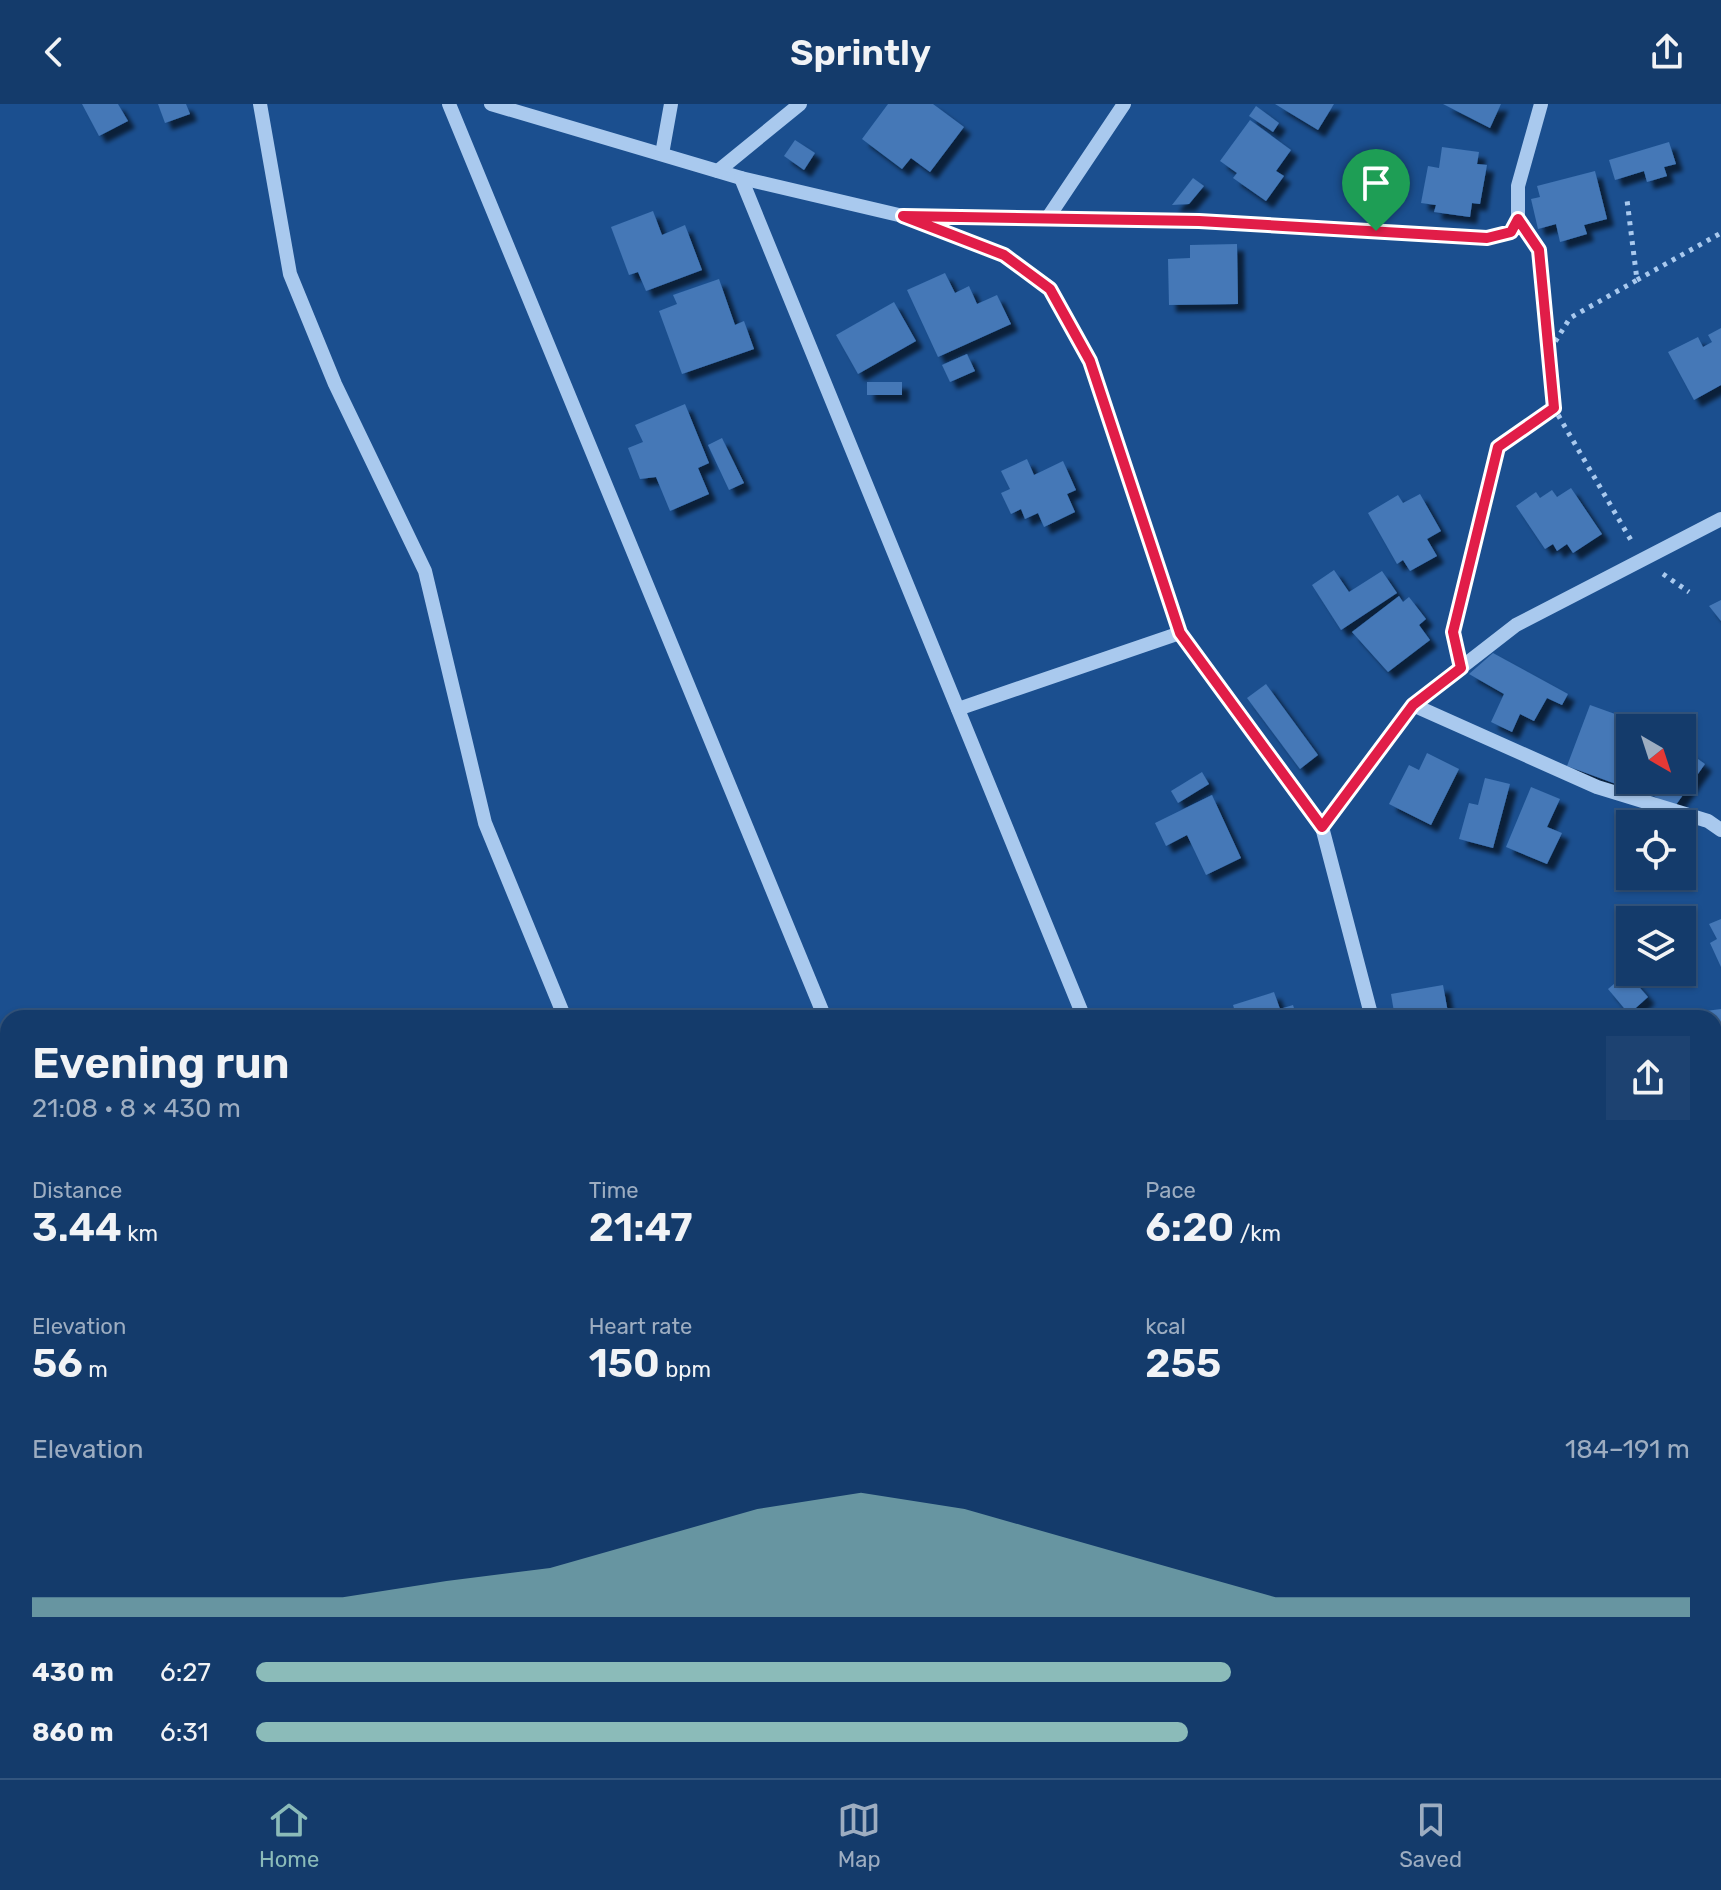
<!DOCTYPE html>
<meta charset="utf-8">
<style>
:root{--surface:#143b6b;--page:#1d4271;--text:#f1f3f6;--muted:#9dadc1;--line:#33557e;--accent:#8bbbb9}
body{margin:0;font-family:Rubik,sans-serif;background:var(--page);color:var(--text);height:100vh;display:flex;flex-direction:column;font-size:30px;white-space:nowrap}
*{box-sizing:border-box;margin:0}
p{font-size:26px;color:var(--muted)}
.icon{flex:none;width:44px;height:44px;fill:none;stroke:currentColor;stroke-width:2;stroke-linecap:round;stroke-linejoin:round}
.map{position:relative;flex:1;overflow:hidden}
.panel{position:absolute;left:0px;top:906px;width:1722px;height:768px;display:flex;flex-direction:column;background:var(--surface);border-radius:24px 24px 0 0;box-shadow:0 2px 6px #0004,0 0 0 2px var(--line)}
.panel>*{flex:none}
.needle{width:52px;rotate:141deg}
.buttons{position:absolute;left:1616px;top:610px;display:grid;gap:16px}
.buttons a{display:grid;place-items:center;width:80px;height:80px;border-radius:0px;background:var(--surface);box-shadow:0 2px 6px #0004,0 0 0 2px var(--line);font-size:40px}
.pin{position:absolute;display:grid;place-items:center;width:68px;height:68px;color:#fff;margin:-82px -34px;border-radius:50% 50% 50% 0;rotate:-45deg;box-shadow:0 0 8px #0007}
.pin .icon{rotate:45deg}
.round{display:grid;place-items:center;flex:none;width:84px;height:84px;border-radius:0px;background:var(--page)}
.summary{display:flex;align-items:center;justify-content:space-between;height:136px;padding:0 32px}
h1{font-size:44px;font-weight:600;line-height:60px}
.figures{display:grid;grid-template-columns:repeat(3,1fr);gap:12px;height:136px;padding:8px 32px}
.figures div{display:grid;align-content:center}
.figures b{font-size:40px;font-weight:600}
.figures small{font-size:22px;font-weight:400}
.figures p{font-size:22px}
.chart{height:224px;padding:16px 32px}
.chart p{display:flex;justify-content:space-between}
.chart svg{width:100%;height:144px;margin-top:8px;fill:var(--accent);opacity:.7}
ul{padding:0 32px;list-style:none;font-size:26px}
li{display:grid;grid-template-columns:128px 96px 1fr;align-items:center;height:60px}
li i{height:20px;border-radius:10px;background:var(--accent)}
header{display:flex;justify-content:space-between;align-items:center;height:104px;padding:0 32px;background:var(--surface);font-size:36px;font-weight:600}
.dock{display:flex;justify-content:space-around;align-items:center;height:112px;border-top:2px solid var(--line);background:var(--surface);font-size:22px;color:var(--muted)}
.dock a{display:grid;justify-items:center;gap:4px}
.dock .current{color:var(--accent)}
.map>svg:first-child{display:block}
.building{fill:#4478b7;filter:url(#shadow)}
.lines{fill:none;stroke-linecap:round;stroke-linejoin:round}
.path{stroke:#a9c9ee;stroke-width:5;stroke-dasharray:4 6;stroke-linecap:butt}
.minor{stroke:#a9c9ee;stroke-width:14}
.route-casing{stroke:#fff;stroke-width:16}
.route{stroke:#e11d48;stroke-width:10}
</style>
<header><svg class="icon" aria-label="back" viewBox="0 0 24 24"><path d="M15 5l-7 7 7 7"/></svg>Sprintly<svg class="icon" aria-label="share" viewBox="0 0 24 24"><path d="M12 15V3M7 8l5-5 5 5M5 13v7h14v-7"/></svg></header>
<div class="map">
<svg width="1721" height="1674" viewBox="0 0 1721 1674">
<defs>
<filter id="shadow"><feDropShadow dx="7" dy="7" stdDeviation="2" flood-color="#0009"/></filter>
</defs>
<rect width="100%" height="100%" fill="#1b4f8f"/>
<g class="building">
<path d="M82 0H118L128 17 99 32Z"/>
<path d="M158 0H186L190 10 165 19Z"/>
<path d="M888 0H933L964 23 930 68 911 54 902 65 862 35Z"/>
<path d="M1275 0H1334L1318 26Z"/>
<path d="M1443 0H1501L1490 24Z"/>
<path d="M1256 2 1279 19 1273 28 1249 12Z"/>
<path d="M1250 16 1291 46 1276 67 1284 72 1266 97 1233 74 1237 69 1220 57Z"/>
<path d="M795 36 815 49 804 66 784 52Z"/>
<path d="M1669 38 1676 60 1664 63 1667 72 1647 78 1644 67 1615 76 1609 56Z"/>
<path d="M1442 43 1479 48 1477 60 1487 61 1480 100 1472 99 1470 113 1434 108 1436 101 1421 99 1428 62 1439 64Z"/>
<path d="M1595 67 1607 115 1584 121 1587 130 1560 138 1556 120 1538 125 1531 95 1540 93 1537 82Z"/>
<path d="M1193 74 1204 82 1189 100 1172 101Z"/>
<path d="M653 107 662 131 685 121 702 166 646 187 638 168 629 171 611 123Z"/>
<path d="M1237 140 1238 200 1169 201 1168 155 1190 154V141Z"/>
<path d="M945 169 955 189 969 182 977 200 997 191 1011 220 938 253 907 186Z"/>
<path d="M719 175 735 221 744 217 754 245 682 270 659 207 677 200 673 191Z"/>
<path d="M894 198 916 237 858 270 836 231Z"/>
<path d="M1721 224V281L1694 296 1668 248 1698 233 1703 243 1712 238 1708 231Z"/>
<path d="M967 250 975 267 950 278 942 261Z"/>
<rect x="867" y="278" width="35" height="13"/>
<path d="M685 300 709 359 698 364 709 390 670 407 656 373 640 375 628 344 643 338 635 321Z"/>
<path d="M722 334 744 379 729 386 708 341Z"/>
<path d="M1027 355 1034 371 1063 357 1076 386 1067 390 1075 408 1044 423 1038 409 1025 415 1021 405 1011 410 1001 389 1010 385 1001 367Z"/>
<path d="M1571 384 1602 430 1573 449 1567 440 1557 447 1553 440 1545 445 1516 402 1536 388 1540 394 1552 386 1557 393Z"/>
<path d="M1420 390 1441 427 1427 435 1437 452 1410 467 1403 456 1397 460 1368 409 1398 391 1403 399Z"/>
<path d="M1334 466 1349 488 1382 467 1397 489 1341 526 1312 481Z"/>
<path d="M1399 492 1403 498 1409 493 1426 515 1419 521 1430 536 1388 568 1352 528Z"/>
<path d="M1721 496V517L1709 502Z"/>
<path d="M1493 549 1568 590 1562 601 1547 594 1534 617 1520 610 1512 628 1491 618 1504 590 1469 570Z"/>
<path d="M1266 580 1318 651 1300 665 1247 594Z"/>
<path d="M1590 601 1629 615 1615 652 1630 657V676H1639L1635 687 1567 662Z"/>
<path d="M1684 645 1705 660 1673 705 1651 690 1661 676H1682Z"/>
<path d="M1427 649 1459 665 1431 721 1389 700 1409 661 1419 666Z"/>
<path d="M1202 668 1209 680 1178 699 1171 687Z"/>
<path d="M1485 674 1510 680 1493 744 1459 735 1469 699 1478 701Z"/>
<path d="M1531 683 1560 695 1547 723 1562 729 1547 760 1506 743Z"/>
<path d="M1212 691 1241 754 1206 771 1187 731 1166 742 1155 719Z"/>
<path d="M1721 815V863L1710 839 1717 835 1709 820Z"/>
<path d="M1627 869 1648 893 1629 910 1608 885Z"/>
<path d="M1443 881 1449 914H1395L1391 890Z"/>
<path d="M1274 888 1280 905 1293 901 1297 914H1237L1233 901Z"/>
<path d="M1721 905V995L1714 996V914H1683V910Z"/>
<path d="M1720 1211 1721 1212V1231L1715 1229Z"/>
<path d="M1714 1233 1721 1235 1720 1244 1714 1242Z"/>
<path d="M1721 1391V1417H1714V1392Z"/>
<path d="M1714 1657 1721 1662V1674L1620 1673 1624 1666H1678L1693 1673 1699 1666H1714Z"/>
<path d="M1542 1666H1545L1559 1674H1538Z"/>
</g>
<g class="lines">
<g class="path">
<path d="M1532 135 1539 146 1554 304 1632 438"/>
<path d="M1637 176 1721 129"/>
<path d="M1550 246 1570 214 1637 176 1627 96"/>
<path d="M1663 470 1689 488"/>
<path d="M1456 540 1453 528 1498 343 1554 304"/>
<path d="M363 1674 374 1666"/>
<path d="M1089 1674V1666"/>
</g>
<g class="minor">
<path d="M260 0 290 170 335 280 425 467 485 719 565 914"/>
<path d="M449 0 825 914"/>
<path d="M491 0 741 74 903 112 1004 151 1050 185 1090 257 1180 529 1322 723 1372 914"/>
<path d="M662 50 671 0"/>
<path d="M718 67 800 0"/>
<path d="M741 74 1084 914"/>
<path d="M914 113 1199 117 1487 134 1511 128 1518 115V82L1541 0"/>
<path d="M1047 115 1124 0"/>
<path d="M1413 601 1597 683 1708 717 1721 726"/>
<path d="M958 605 1180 529"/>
<path d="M1322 723 1413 601 1516 521 1721 415"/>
<path d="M1714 1015H1721"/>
<path d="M517 1666 518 1674"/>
<path d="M828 1666 830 1674"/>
<path d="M792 1674 793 1666"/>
</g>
</g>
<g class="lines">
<defs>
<path id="route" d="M903 112 1199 117 1487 134 1511 128 1518 115 1539 146 1554 304 1498 343 1453 528 1461 564 1413 601 1322 723 1180 529 1090 257 1050 185 1004 151Z"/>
</defs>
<use href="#route" class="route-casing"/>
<use href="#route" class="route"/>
</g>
</svg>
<div class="buttons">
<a><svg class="needle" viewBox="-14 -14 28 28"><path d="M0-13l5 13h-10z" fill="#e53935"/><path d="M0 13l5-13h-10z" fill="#9dadc1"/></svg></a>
<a><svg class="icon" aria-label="locate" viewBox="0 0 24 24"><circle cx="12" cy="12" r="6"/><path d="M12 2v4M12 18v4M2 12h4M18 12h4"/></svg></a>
<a><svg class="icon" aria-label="layers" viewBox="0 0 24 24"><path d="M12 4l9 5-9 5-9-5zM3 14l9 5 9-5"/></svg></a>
</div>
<div class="pin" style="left:1376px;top:127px;background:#1e9e55"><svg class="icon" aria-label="arrive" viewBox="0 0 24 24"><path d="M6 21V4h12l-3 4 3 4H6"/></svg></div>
<section class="panel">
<div class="summary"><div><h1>Evening run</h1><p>21:08 · 8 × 430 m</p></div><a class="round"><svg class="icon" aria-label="share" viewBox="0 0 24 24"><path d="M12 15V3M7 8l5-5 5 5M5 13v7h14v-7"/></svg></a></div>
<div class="figures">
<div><p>Distance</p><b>3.44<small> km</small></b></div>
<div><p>Time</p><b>21:47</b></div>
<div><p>Pace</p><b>6:20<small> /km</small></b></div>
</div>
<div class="figures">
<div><p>Elevation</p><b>56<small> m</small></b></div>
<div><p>Heart rate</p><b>150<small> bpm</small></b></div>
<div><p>kcal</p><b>255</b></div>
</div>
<div class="chart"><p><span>Elevation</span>184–191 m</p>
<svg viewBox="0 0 160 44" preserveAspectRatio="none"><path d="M0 44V38L10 38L20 38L30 38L40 33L50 29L60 20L70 11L80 6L90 11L100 20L110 29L120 38L130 38L140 38L150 38L160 38V44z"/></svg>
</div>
<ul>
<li><b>430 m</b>6:27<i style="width:68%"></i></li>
<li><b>860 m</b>6:31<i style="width:65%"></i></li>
</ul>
</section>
</div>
<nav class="dock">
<a class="current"><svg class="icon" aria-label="home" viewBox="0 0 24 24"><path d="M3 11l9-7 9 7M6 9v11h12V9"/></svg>Home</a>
<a><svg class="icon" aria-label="map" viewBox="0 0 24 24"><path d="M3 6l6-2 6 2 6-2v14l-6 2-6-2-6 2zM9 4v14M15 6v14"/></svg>Map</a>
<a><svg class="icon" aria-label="saved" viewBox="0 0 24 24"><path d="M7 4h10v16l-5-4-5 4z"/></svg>Saved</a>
</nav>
